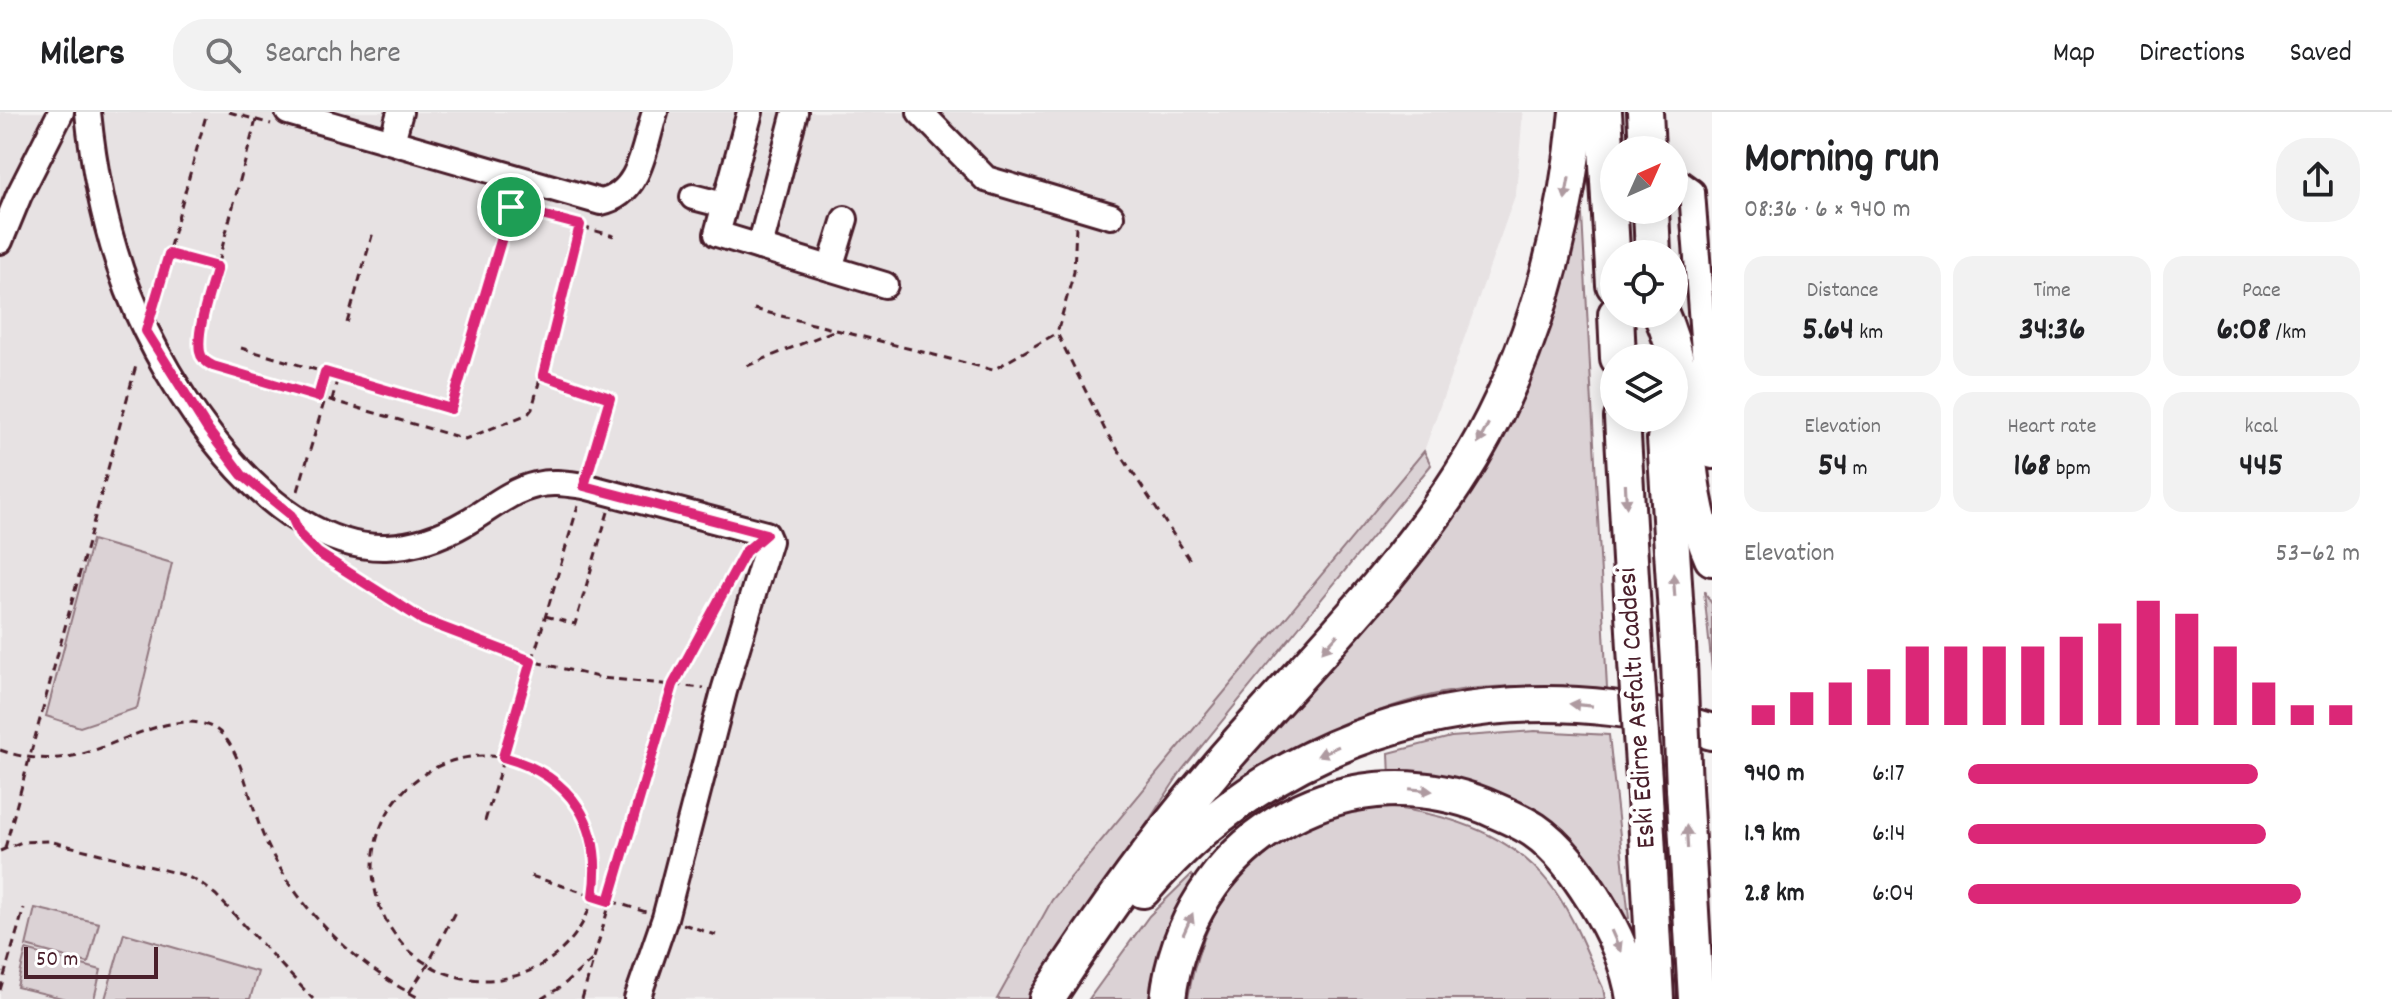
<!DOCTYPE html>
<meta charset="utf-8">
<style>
:root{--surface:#fff;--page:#f2f2f2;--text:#202124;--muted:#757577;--line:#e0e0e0;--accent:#db2777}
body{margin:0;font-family:Dekko,sans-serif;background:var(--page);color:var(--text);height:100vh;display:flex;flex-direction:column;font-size:30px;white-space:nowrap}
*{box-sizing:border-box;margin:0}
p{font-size:26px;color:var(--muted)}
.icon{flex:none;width:44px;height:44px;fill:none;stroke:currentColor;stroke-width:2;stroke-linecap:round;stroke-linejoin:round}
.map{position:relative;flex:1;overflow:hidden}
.drawer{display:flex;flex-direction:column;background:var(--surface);width:680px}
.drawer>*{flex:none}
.needle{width:52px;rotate:45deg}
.fabs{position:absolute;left:1600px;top:24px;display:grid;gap:16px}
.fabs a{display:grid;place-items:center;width:88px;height:88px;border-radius:50%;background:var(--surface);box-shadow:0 4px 20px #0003;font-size:40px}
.scale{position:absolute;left:24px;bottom:20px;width:134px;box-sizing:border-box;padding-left:8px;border:4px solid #4a1f2b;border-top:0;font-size:22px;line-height:28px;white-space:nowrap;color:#4a1f2b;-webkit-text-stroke:6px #fff;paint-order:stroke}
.pin{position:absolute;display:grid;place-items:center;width:68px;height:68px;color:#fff;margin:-34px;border:4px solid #fff;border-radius:50%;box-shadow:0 2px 8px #0007}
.round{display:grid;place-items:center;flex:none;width:84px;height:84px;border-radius:32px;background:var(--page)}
.summary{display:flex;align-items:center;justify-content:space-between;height:136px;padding:0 32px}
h1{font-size:44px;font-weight:800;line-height:60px}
.figures{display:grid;grid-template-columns:repeat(3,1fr);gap:12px;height:136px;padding:8px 32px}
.figures div{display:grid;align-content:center;border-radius:20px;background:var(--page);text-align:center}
.figures b{font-size:34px;font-weight:800}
.figures small{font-size:22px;font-weight:400}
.figures p{font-size:22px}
.chart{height:224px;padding:16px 32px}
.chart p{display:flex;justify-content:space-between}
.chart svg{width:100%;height:144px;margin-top:8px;stroke:var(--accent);stroke-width:6}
ul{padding:0 32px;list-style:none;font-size:26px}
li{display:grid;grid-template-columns:128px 96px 1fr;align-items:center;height:60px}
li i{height:20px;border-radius:10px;background:var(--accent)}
header{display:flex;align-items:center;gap:48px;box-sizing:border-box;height:112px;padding:0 40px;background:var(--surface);border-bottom:2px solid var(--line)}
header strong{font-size:38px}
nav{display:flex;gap:44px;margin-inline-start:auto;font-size:28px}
.search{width:560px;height:72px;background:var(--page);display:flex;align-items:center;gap:20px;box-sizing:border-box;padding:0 28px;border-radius:32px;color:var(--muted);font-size:30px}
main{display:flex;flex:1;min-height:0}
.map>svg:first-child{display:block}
.built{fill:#e7e2e3}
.green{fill:#dbd2d5;stroke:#927880;stroke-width:2}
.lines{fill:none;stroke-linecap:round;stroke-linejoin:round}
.minor-casing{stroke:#4a1f2b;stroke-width:30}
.highway-casing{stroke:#4a1f2b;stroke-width:40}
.path{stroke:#4a1f2b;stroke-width:3;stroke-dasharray:8 6;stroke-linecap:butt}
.minor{stroke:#fff;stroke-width:24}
.highway{stroke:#fff;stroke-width:34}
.highway-bridge-casing{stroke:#4a1f2b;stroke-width:40;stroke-linecap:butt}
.highway-bridge{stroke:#fff;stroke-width:34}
.oneway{fill:#ae9aa0}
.route-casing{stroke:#fff;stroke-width:16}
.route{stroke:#db2777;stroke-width:10}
.labels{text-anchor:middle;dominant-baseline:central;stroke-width:8;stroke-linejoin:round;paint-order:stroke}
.street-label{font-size:28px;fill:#4a1f2b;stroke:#fff}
</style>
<header>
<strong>Milers</strong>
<div class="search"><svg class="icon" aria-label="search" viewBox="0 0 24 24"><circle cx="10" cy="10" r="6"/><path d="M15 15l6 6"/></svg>Search here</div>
<nav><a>Map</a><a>Directions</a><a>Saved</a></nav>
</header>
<main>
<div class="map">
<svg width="1712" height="887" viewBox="0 0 1712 887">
<rect width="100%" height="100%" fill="#f4f2f2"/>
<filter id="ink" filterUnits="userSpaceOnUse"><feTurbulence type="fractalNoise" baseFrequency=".0125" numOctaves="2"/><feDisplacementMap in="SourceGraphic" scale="16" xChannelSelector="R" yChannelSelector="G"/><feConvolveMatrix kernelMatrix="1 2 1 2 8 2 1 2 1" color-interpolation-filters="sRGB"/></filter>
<g filter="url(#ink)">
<path class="built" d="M0 0H1523L1516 81 1424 339 1052 788 997 887H0Z"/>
<g class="green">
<path d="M1575 101 1582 103 1607 576C1552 574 1496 571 1442 581 1361 596 1286 644 1215 684L1405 464Z"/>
<path d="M1424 339 1431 353 1182 658 1032 887H997L1052 788Z"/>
<path d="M92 428 172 451 137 596 80 615 46 604Z"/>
<path d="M1704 479 1712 492V558Z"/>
<path d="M1535 619 1609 623 1629 806 1622 808 1586 754 1390 666 1389 641 1451 625Z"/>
<path d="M1384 695C1445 701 1509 721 1549 771 1573 801 1587 842 1603 876L1605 887H1188C1199 816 1237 741 1307 713 1332 703 1358 699 1384 695Z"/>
<path d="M1191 763 1196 769C1173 809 1154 840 1151 887H1089L1149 804Z"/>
<path d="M35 796 99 811 88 851 26 834Z"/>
<path d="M124 821 258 860 250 887H105Z"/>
<path d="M26 838 101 858 94 887H66L17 875Z"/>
</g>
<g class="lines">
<defs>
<g id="minor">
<path d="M88 0C94 60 106 121 128 178 166 275 268 438 386 435 414 434 443 424 467 410 490 397 509 379 536 373 552 369 568 372 584 374L766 422 769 429 724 579 665 806 637 887"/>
<path d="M288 0 601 90C641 82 644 34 655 0"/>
<path d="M750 0 717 122 885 173"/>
<path d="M920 0 986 67 1111 104"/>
<path d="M392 29 400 0"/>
<path d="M1674 67 1692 80 1712 344"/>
<path d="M693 85 724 93"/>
<path d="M0 129 19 83 61 0"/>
<path d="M760 135 795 0"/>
<path d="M830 156 845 107"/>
</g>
<g id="highway">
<path d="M1604 0 1614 173"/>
<path d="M1645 0 1647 38"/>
<path d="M1651 98 1653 142"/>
<path d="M1616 202 1618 246"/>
<path d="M1661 202C1695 275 1677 369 1712 446"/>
<path d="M1622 306 1635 536"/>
<path d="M1665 327 1679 550"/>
<path d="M1644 667 1656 887"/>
<path d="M1684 676 1696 887"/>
<path d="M1143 778C1260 641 1433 575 1611 596 1646 600 1679 610 1712 620"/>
<path d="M1047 887C1100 805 1156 727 1219 653 1306 552 1403 460 1472 345 1533 241 1566 119 1577 0"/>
<path d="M1168 887C1185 733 1339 636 1485 694 1501 701 1519 708 1534 718 1559 735 1577 761 1593 786 1612 816 1629 852 1634 887"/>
</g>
</defs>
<use href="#minor" class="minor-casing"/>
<use href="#highway" class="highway-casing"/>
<g class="path">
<path d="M229 0 271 12"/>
<path d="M256 8 202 211C200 229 197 244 213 254L465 327 528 302 532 297 582 107"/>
<path d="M1076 114 1074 160 1057 221 1106 320 1192 451"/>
<path d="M171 142 217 155"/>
<path d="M155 189 207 0"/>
<path d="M754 197 993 258 1057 221"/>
<path d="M347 211 373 120"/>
<path d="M241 236 451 297 510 95 614 124"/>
<path d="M747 254 833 219"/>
<path d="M331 263 335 252"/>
<path d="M543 263 610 286 590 353"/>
<path d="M318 284 325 260"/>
<path d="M332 288 338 264"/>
<path d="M298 379 325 287"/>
<path d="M324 445 423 508 531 549 602 566 704 576"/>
<path d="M545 504 575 512 608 400"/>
<path d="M0 638C25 647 51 649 78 643 118 634 179 593 217 618 241 634 251 695 263 723 294 794 353 852 421 887"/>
<circle cx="485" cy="756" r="112"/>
<path d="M485 709 578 394"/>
<path d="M5 736 137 250"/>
<path d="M0 739 22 730 49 729 184 763 202 772 216 783 313 887"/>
<path d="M531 764 646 800"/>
<path d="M683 812 716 823"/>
<path d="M0 878 24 796"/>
<path d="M409 881 428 852 456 798"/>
<path d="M541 887 561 875 592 848"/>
<path d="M582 887 673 573 740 450"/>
</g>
<use href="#minor" class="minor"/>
<use href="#highway" class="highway"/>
<defs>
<g id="highway-bridge">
<path d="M1635 536 1644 667"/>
<path d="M1679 550 1684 676"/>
</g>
</defs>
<use href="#highway-bridge" class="highway-bridge-casing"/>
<use href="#highway-bridge" class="highway-bridge"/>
</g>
<defs><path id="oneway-solid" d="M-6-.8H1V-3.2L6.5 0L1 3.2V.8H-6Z" transform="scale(2)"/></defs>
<g class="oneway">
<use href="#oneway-solid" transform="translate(1567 77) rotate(100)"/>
<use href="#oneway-solid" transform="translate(1483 322) rotate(117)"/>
<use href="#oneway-solid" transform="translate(1626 384) rotate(87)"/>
<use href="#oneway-solid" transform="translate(1674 473) rotate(-94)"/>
<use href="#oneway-solid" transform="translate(1330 531) rotate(132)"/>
<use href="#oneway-solid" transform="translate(1581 593) rotate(-175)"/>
<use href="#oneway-solid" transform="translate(1328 639) rotate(156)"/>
<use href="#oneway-solid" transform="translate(1421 678) rotate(6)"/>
<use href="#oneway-solid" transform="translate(1687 725) rotate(-93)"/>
<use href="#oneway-solid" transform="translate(1188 812) rotate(-66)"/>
<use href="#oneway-solid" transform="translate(1616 829) rotate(66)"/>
</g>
</g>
<g class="lines" filter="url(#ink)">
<defs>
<path id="route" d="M511 95 580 113 543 263 610 286 584 374 766 422 745 440 673 573 609 789 593 784C604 713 572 664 503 645L531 549 423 508 318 441 300 423 291 403 242 363 208 318 146 219 169 142 217 155C211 177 196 217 200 240 201 246 207 251 213 254L318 285 325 260 451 297Z"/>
</defs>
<use href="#route" class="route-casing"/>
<use href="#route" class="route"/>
</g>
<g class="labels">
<g class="street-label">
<text transform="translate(1639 596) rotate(-94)">Eski Edirne Asfaltı Caddesi</text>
</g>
</g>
</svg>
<div class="fabs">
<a><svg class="needle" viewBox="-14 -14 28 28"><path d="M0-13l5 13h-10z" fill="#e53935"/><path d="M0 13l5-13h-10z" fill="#757577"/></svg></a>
<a><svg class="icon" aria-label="locate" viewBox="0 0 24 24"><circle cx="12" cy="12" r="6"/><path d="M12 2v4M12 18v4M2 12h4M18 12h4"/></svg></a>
<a><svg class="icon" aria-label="layers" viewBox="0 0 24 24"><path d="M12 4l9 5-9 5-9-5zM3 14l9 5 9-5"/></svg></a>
</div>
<div class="scale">50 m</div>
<div class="pin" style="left:511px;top:95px;background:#1e9e55"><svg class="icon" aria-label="arrive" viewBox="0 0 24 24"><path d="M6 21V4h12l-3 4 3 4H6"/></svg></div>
</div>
<section class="drawer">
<div class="summary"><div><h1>Morning run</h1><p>08:36 · 6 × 940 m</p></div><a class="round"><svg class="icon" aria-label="share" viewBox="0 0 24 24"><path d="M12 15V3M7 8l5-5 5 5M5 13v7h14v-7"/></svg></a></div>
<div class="figures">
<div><p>Distance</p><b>5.64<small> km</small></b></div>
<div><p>Time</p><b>34:36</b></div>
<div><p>Pace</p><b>6:08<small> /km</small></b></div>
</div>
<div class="figures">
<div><p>Elevation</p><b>54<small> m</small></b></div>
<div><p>Heart rate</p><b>168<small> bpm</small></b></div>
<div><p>kcal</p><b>445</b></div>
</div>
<div class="chart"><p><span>Elevation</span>53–62 m</p>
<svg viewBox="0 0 160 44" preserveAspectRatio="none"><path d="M5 44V38M15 44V34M25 44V31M35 44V27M45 44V20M55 44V20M65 44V20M75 44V20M85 44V17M95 44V13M105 44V6M115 44V10M125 44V20M135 44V31M145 44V38M155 44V38"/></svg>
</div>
<ul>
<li><b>940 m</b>6:17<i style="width:74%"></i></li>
<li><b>1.9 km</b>6:14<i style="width:76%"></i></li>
<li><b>2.8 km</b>6:04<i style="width:85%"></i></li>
</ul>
</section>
</main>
